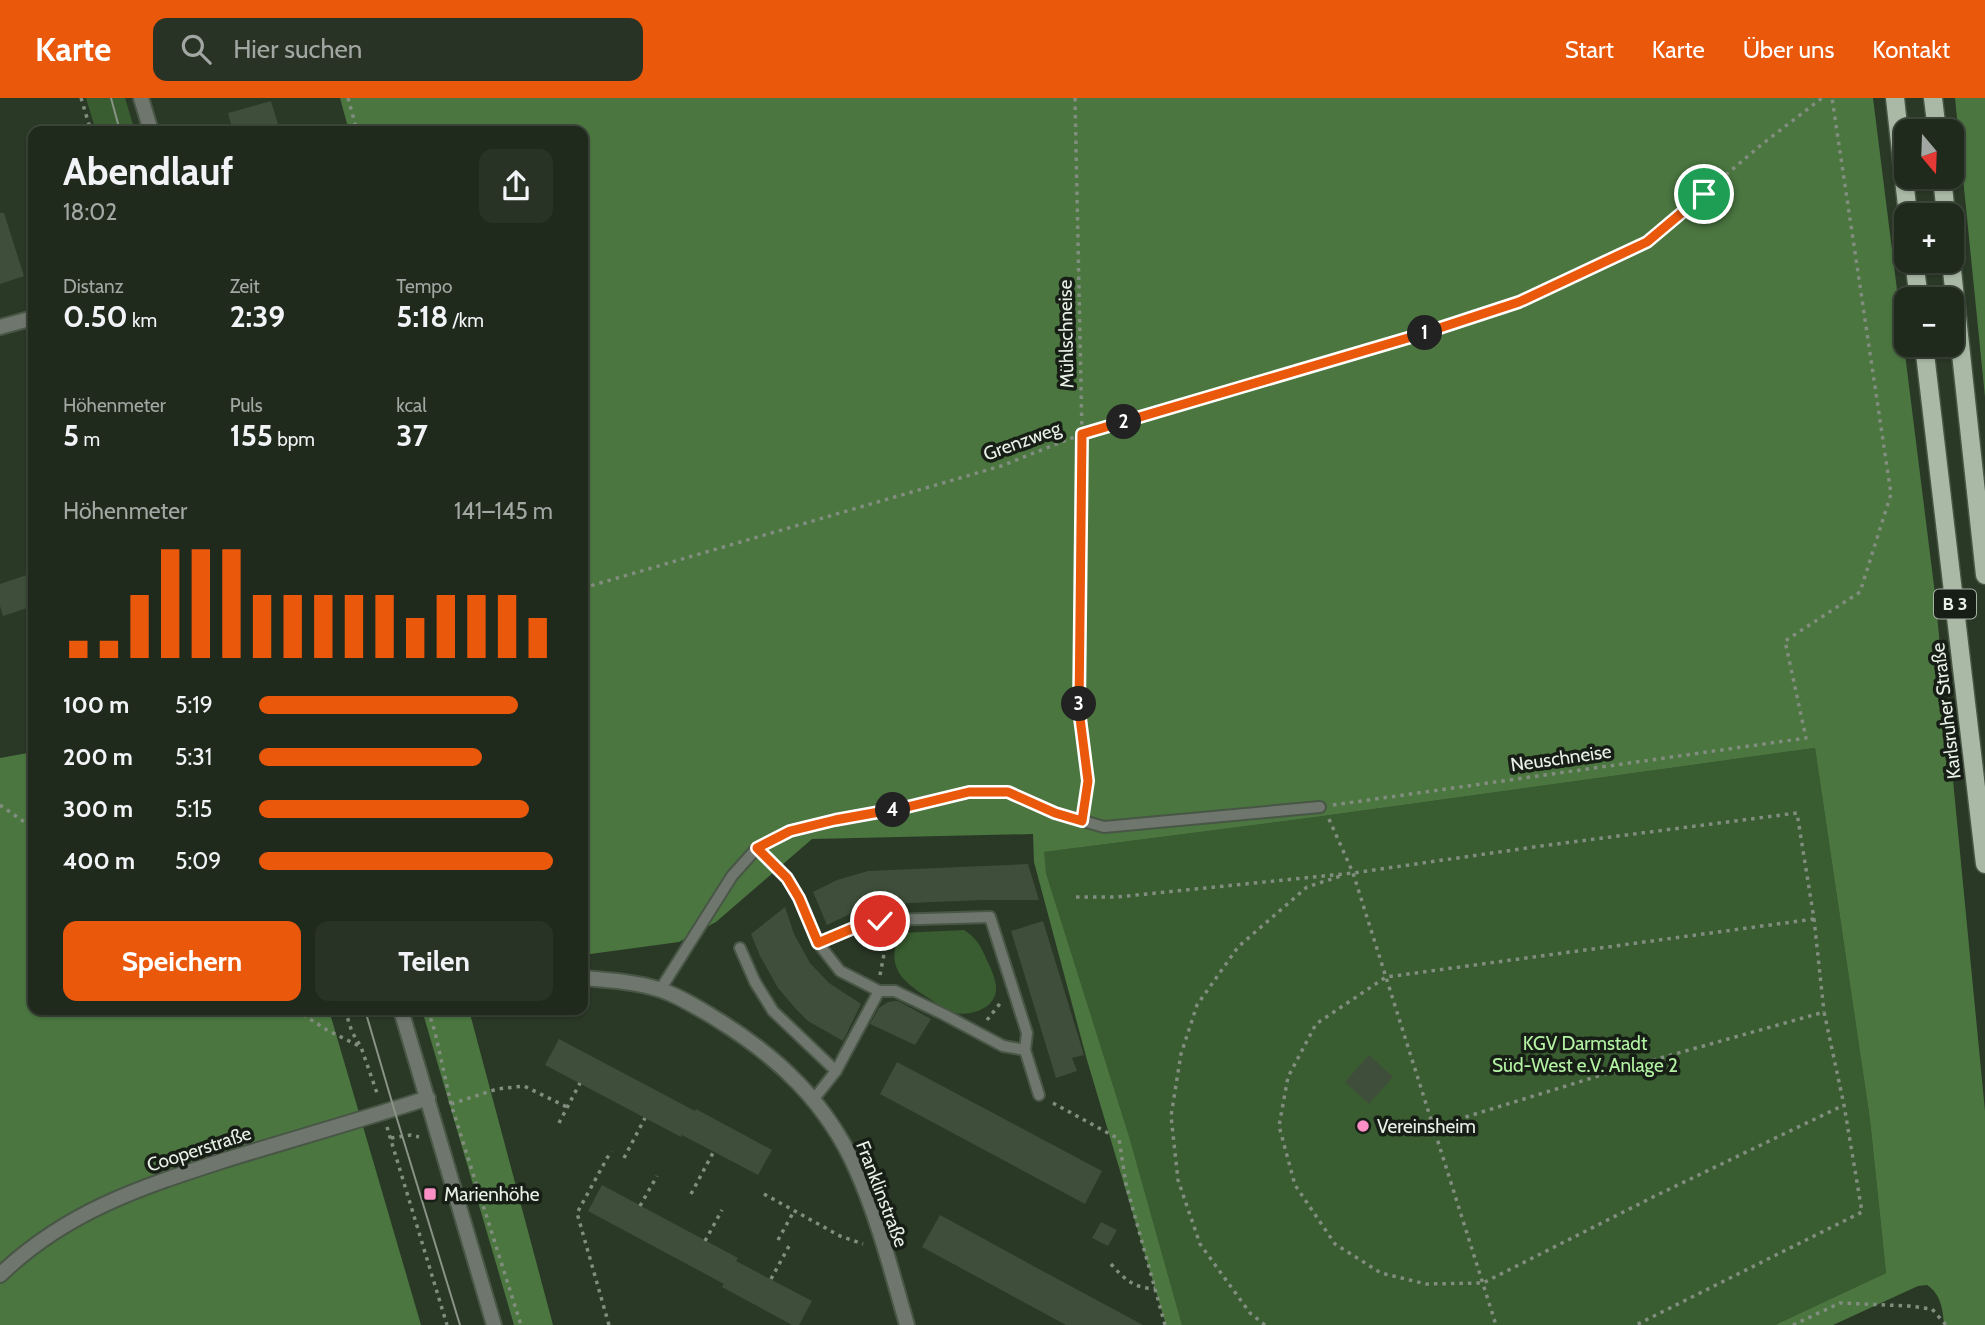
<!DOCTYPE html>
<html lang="de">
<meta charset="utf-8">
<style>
:root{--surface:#202a1c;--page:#283225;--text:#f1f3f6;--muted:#a2a7a3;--line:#3d463b;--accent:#ea580c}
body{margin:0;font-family:Cabin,sans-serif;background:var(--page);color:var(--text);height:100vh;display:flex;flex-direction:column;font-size:26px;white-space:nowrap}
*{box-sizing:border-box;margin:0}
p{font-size:23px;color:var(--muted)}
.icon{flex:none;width:38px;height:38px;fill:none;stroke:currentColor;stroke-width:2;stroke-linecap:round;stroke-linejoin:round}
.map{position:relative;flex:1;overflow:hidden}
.side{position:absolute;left:28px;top:28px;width:560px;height:889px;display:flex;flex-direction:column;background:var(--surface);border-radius:14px;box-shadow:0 2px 5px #0004,0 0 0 2px var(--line)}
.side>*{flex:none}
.needle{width:46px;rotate:161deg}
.tools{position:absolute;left:1894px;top:21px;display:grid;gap:14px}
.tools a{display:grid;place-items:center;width:70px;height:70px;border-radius:14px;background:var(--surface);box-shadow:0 2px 5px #0004,0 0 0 2px var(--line);font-size:35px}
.pin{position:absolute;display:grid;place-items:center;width:60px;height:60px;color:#fff;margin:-30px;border:4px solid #fff;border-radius:50%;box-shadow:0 2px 7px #0007}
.km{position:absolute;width:35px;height:35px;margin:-18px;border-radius:50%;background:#222;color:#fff;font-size:19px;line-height:35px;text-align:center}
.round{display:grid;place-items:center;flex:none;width:74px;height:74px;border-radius:14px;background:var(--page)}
.summary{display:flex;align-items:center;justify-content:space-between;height:119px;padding:0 35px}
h1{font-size:38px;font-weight:700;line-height:52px}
.figures{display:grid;grid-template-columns:repeat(3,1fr);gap:10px;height:119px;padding:7px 35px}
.figures div{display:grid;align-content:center}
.figures b{font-size:30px;font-weight:700}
.figures small{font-size:19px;font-weight:400}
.figures p{font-size:19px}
.chart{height:196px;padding:14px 35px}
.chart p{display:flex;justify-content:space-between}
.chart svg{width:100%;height:126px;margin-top:7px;stroke:var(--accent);stroke-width:6}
.button{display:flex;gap:14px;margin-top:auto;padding:14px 35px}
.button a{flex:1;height:80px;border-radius:14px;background:var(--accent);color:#fff;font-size:28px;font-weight:700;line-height:80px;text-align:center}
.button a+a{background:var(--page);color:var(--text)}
ul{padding:0 35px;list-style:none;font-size:23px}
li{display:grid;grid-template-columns:112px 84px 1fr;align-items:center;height:52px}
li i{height:18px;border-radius:9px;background:var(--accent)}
header{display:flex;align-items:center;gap:42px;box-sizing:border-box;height:98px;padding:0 35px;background:var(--accent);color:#fff}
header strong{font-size:33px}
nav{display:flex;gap:38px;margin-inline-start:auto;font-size:24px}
.search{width:490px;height:63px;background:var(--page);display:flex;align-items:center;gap:18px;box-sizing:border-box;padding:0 24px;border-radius:14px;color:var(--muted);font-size:26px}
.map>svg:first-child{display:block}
.green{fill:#395d30}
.forest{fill:#4b7640}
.building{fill:#3f4e3b}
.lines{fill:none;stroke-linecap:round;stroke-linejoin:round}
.service-casing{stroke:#485645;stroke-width:14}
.minor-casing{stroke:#485645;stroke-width:18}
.tertiary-casing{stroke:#485645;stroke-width:18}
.primary-casing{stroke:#485645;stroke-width:21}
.path{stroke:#818d7e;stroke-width:3.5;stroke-dasharray:3.5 5;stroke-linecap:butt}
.service{stroke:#6f766d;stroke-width:10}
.minor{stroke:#6f766d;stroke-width:14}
.tertiary{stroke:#6f766d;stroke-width:14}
.primary{stroke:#aab9a6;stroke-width:18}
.tram{stroke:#889385;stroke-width:2}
.route-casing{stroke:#fff;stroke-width:14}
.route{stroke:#ea580c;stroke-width:9}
.poi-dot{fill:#fb8fc6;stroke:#171e15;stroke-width:2.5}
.labels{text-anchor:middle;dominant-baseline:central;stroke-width:7;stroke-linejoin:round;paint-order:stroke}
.shield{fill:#171e15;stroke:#a9b2a7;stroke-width:2}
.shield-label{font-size:18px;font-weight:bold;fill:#e8f1e6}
.street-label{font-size:19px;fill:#e8f1e6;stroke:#171e15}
.park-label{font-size:19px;fill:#b4f3a4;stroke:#171e15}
.poi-label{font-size:19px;fill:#e8f1e6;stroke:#171e15;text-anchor:start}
</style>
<header>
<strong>Karte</strong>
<div class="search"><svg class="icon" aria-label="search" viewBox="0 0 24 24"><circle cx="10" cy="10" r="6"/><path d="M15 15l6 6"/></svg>Hier suchen</div>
<nav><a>Start</a><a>Karte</a><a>Über uns</a><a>Kontakt</a></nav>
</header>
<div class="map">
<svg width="1985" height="1227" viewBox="0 0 1985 1227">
<rect width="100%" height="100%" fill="#2a3826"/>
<g class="green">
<path d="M86 0H125L135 33H96Z"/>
<path d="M1815 650 1870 1022 1886 1175 1775 1227H1182L1129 1038 1046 775 1043 754 1316 719Z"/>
<path d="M964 832C980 842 983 854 991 871 994 879 998 889 995 897 990 913 967 918 953 915 945 912 937 905 930 901 902 883 885 870 900 835Z"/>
</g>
<g class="forest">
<path d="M340 0H1873L1935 496 1985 1013V1227H1944C1943 1212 1941 1196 1927 1187L1918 1188 1833 1227H1775L1886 1175 1870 1022 1815 650 1316 719 1044 754 1046 775 1129 1038 1182 1227H1166L1087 962 1034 764 1033 736 812 741 716 824 679 844 583 857V33H349Z"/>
<path d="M1955 0H1985V299Z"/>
<path d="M33 654V912H329L421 1227H0V660Z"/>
<path d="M422 912H469L553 1227H514Z"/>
</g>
<g class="building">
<path d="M271 3 280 33H233L228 15Z"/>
<path d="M0 115H4L24 178 0 186Z"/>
<path d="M33 475V508L3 518 0 508V486Z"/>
<path d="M1028 766 1039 802H983L884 806 850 816 827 827 813 794 837 782 868 773Z"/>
<path d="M785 809 794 836 810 865 829 885 861 906 843 943 808 923 796 911 778 890 760 858 751 836Z"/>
<path d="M1043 823 1084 957 1072 960 1077 973 1056 980 1011 833Z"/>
<path d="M895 903H898L931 921 915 947 870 926 879 910 888 904Z"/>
<path d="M559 941 695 1013 696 1011 772 1052 758 1077 682 1037 681 1039 545 967Z"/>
<path d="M1369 957 1393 979 1369 1006 1345 984Z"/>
<path d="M897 964 1102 1073 1085 1106 880 996Z"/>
<path d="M602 1087 738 1160 736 1163 812 1203 799 1227H792L722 1189 724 1186 588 1113Z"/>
<path d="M940 1117 1037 1170 1143 1227H1066L922 1149Z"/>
<path d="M1101 1124 1117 1132 1108 1148 1092 1140Z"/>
</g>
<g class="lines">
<defs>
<g id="service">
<path d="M740 850 755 884 773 913 836 973"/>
<path d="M660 892 732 778 757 750 790 733 835 722 907 709 969 694H1008L1055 715 1104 729 1320 709"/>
<path d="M879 893H895L945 917 1003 948 1025 952"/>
<path d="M813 1002 836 973 879 893 840 873 818 845 856 829 887 822 990 819 1027 935 1025 952 1039 997"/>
</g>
<g id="minor">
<path d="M0 229 33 220"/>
<path d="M583 880C608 882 637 884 661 892 681 899 700 911 718 922 778 959 827 1005 856 1071 878 1120 892 1175 907 1227"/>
<path d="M0 1177C65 1114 141 1089 225 1062 293 1041 361 1022 428 1000"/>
</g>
<g id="tertiary">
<path d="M141 0 151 33"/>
<path d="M401 912 494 1227"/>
</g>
<g id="primary">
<path d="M1895 0 1908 117"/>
<path d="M1933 0 1937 33"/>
<path d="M1942 79 1946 117"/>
<path d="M1914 163 1919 201"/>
<path d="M1951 163 1985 477"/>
<path d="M1924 247 1985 766"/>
</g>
</defs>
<use href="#service" class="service-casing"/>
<use href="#minor" class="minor-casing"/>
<use href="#tertiary" class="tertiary-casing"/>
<use href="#primary" class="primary-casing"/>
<g class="path">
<path d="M81 0 91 33"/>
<path d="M348 0 357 33"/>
<path d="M1075 0 1082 336 1079 612 1088 683 1084 707"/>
<path d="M583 490 1001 368 1082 336 1417 237 1519 204 1647 144 1761 47 1822 0"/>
<path d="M0 707 33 730"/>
<path d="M1333 707 1806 640 1785 543 1860 494 1891 396 1832 0"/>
<path d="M1329 721 1353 775 1496 1227"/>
<path d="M769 762C793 786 799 801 811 832"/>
<path d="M1076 799H1117L1353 775 1541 748 1797 715 1814 821 1824 914"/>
<path d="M1814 821 1386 879 1316 926 1288 979 1279 1028 1295 1087 1335 1146 1381 1175 1426 1186 1483 1185 1655 1098 1844 1007"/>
<path d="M880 877 885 851 882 837"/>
<path d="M296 912 327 932 361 949"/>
<path d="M345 912 352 934 361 949 378 998"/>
<path d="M428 912 435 934 451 1006 521 1227"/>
<path d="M987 922 1002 903"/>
<path d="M1053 1005 1119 1041 1126 1086 1165 1227"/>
<path d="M451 1006 497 991 524 988 567 1009"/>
<path d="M559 1025 580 985"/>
<path d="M387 1029 447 1227"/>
<path d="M1433 1029 1618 972 1824 914 1844 1007 1862 1114 1636 1227"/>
<path d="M391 1040 411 1037 419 1039"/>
<path d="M624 1060 645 1020"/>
<path d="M691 1096 714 1053"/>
<path d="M764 1096 840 1138 863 1146"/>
<path d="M640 1108 657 1078"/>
<path d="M778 1142 794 1113"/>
<path d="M705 1143 722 1112"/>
<path d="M1111 1166C1123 1180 1136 1192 1155 1190"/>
<path d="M771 1181 789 1148"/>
<path d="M609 1227 577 1115 611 1053"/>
<path d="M1265 1227 1250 1215 1200 1146 1178 1082 1171 1018 1181 956 1197 907 1238 849 1307 789 1344 777"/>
<path d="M1793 1227 1840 1205 1909 1208 1932 1211 1946 1227"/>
</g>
<use href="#service" class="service"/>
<use href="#minor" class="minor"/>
<use href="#tertiary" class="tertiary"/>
<use href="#primary" class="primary"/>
<g class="tram">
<path d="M111 0 120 33"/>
<path d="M365 912 394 1011 460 1227"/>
</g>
</g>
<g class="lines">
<defs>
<path id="route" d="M880 823 856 829 818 845 799 800 787 780 757 750 790 733 835 722 907 709 969 694H1008L1055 715 1082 723 1088 683 1079 612 1082 336 1418 237 1519 204 1647 144 1704 96"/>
</defs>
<use href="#route" class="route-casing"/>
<use href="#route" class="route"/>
</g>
<g class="poi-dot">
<circle cx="1363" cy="1028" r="7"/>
<rect x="423" y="1089" width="14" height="14" rx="3.5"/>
</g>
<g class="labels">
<rect class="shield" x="1934" y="491.5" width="42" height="29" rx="5"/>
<g class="shield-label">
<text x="1955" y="506">B 3</text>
</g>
<g class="street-label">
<text transform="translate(1066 236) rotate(-91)">Mühlschneise</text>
<text transform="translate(1022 343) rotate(-20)">Grenzweg</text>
<text transform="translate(1946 613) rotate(-97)">Karlsruher Straße</text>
<text transform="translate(1561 660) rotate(-8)">Neuschneise</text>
<text transform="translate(199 1051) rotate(-18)">Cooperstraße</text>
<text transform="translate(882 1096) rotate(69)">Franklinstraße</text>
</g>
<g class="park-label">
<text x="1585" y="945">KGV Darmstadt<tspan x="1585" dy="22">Süd-West e.V. Anlage 2</tspan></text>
</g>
<g class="poi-label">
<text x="1377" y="1028">Vereinsheim</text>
<text x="444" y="1096">Marienhöhe</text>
</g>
</g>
</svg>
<div class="tools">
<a><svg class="needle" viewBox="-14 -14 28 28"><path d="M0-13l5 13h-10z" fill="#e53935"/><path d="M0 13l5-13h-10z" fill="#a2a7a3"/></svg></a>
<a>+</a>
<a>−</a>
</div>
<div class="pin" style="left:1704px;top:96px;background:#1e9e55"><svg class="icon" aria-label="arrive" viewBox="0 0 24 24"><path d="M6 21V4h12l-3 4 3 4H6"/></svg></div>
<div class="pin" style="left:880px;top:823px;background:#d93025"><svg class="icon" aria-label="check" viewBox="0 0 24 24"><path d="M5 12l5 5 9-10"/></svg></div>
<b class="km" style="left:1425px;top:235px">1</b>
<b class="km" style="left:1124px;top:324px">2</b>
<b class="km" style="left:1079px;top:606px">3</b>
<b class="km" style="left:893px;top:712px">4</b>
<section class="side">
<div class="summary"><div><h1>Abendlauf</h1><p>18:02</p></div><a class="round"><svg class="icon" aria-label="share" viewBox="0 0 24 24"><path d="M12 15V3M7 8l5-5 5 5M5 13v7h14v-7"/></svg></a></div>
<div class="figures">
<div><p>Distanz</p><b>0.50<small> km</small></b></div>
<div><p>Zeit</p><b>2:39</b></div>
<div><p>Tempo</p><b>5:18<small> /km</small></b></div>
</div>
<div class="figures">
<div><p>Höhenmeter</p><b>5<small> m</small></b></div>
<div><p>Puls</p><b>155<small> bpm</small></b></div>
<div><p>kcal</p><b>37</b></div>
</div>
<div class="chart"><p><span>Höhenmeter</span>141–145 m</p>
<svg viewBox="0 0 160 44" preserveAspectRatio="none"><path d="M5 44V38M15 44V38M25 44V22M35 44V6M45 44V6M55 44V6M65 44V22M75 44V22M85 44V22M95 44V22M105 44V22M115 44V30M125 44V22M135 44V22M145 44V22M155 44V30"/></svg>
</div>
<ul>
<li><b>100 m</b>5:19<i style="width:88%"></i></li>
<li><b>200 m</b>5:31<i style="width:76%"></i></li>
<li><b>300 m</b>5:15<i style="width:92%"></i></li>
<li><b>400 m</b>5:09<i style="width:100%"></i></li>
</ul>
<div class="button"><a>Speichern</a><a>Teilen</a></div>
</section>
</div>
